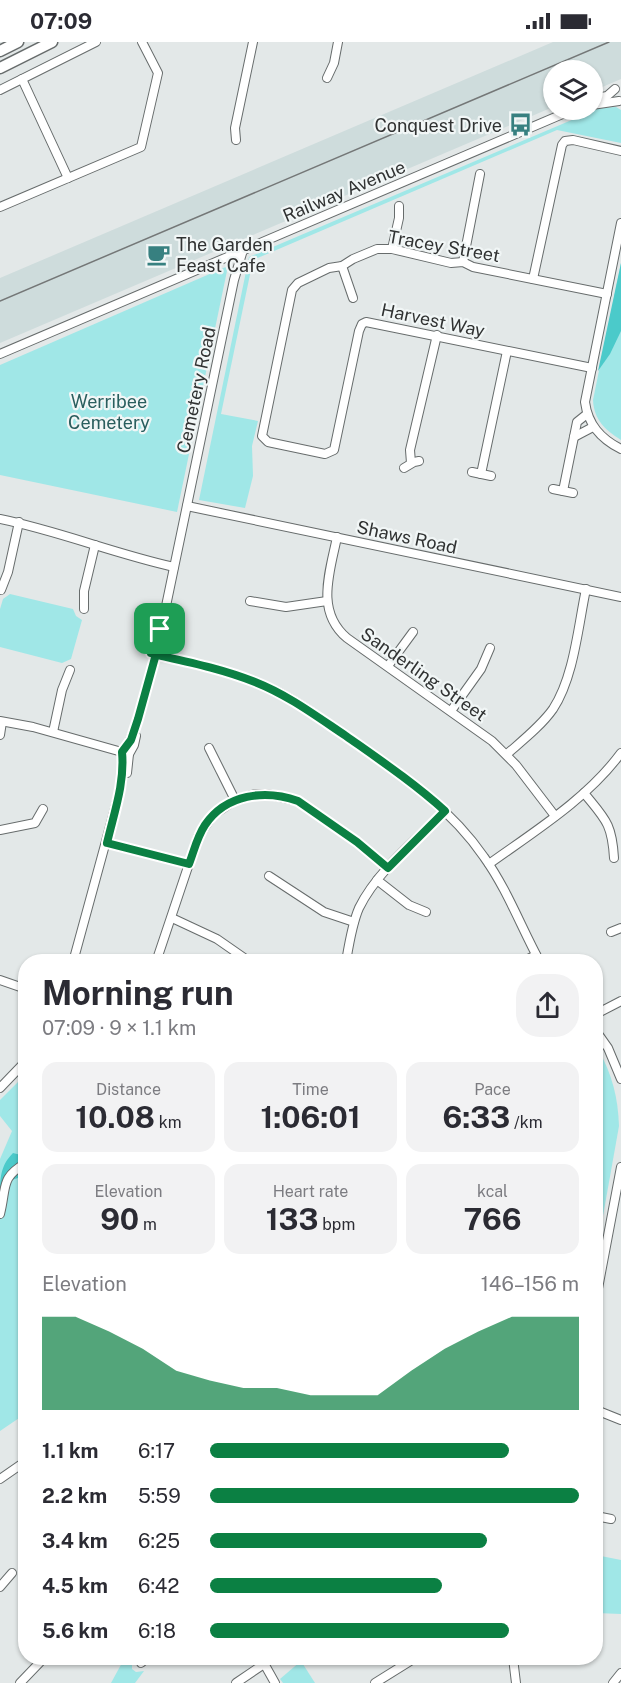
<!DOCTYPE html>
<meta charset="utf-8">
<style>
:root{--surface:#fff;--page:#f2f2f3;--text:#2b2b33;--muted:#7c7c81;--accent:#0b8043}
body{margin:0;font-family:"Public Sans",sans-serif;background:var(--page);color:var(--text);height:100vh;display:flex;flex-direction:column;font-size:22px;white-space:nowrap}
*{box-sizing:border-box;margin:0}
p{font-size:20px;color:var(--muted)}
.icon{flex:none;width:33px;height:33px;fill:none;stroke:currentColor;stroke-width:2;stroke-linecap:round;stroke-linejoin:round}
.map{position:relative;flex:1;overflow:hidden}
.side{position:absolute;left:18px;top:912px;width:585px;height:711px;display:flex;flex-direction:column;background:var(--surface);border-radius:24px;box-shadow:0 2px 4px #0004}
.side>*{flex:none}
.controls{position:absolute;left:543px;top:18px;display:grid;gap:12px}
.controls a{display:grid;place-items:center;width:60px;height:60px;border-radius:50%;background:var(--surface);box-shadow:0 2px 4px #0004;font-size:30px}
.pin{position:absolute;display:grid;place-items:center;width:51px;height:51px;color:#fff;margin:-26px;border-radius:12px;box-shadow:0 3px 9px #0006}
.round{display:grid;place-items:center;flex:none;width:63px;height:63px;border-radius:24px;background:var(--page)}
.head{display:flex;align-items:center;justify-content:space-between;height:102px;padding:0 24px}
h1{font-size:33px;font-weight:700;line-height:45px}
.stats{display:grid;grid-template-columns:repeat(3,1fr);gap:9px;height:102px;padding:6px 24px}
.stats div{display:grid;align-content:center;border-radius:15px;background:var(--page);text-align:center}
.stats b{font-size:30px;font-weight:700}
.stats small{font-size:16px;font-weight:400}
.stats p{font-size:16px}
.chart{height:168px;padding:12px 24px}
.chart p{display:flex;justify-content:space-between}
.chart svg{width:100%;height:108px;margin-top:6px;fill:var(--accent);opacity:.7}
ul{padding:0 24px;list-style:none;font-size:20px}
li{display:grid;grid-template-columns:96px 72px 1fr;align-items:center;height:45px}
li i{height:15px;border-radius:8px;background:var(--accent)}
.status{display:flex;justify-content:space-between;align-items:center;height:42px;padding:0 30px;background:var(--surface);direction:ltr}
.status svg{height:16px;fill:currentColor}
.map>svg:first-child{display:block}
.built{fill:#cedcdc}
.green{fill:#a0e7e7}
.forest{fill:#4bcaca}
.lines{fill:none;stroke-linecap:round;stroke-linejoin:round}
.minor-casing{stroke:#676c6c;stroke-width:10}
.highway-casing{stroke:#676c6c;stroke-width:13}
.minor{stroke:#fff;stroke-width:8}
.highway{stroke:#fff;stroke-width:10}
.rail{stroke:#747777;stroke-width:1.5}
.route-casing{stroke:#fff;stroke-width:12}
.route{stroke:#0b8043;stroke-width:8}
.labels{text-anchor:middle;dominant-baseline:central;stroke-width:4.5;stroke-linejoin:round;paint-order:stroke}
.poi-label{font-size:18px;fill:#303232;stroke:#f1f6f6;text-anchor:end}
.street-label{font-size:18px;fill:#303232;stroke:#f1f6f6}
.park-label{font-size:18px;fill:#295e5e;stroke:#f1f6f6}
</style>
<div class="status"><b>07:09</b><svg viewBox="0 0 49 12"><path d="M0 12V9h3v3zM5 12V6h3v6zM10 12V3h3v9zM15 12V0h3v12zM26 1h20v11H26zM47 4h2v5h-2z"/></svg></div>
<div class="map">
<svg width="621" height="1641" viewBox="0 0 621 1641">
<rect width="100%" height="100%" fill="#e3e8e8"/>
<path class="built" d="M553 0H621V37L593 49 592 28H554L553 65 0 301V236Z"/>
<g class="green">
<path d="M616 65 621 68V101L557 88 253 218 221 372 258 379 252 404 253 434 245 466 199 458 249 215 600 66Z"/>
<path d="M621 221V398C605 388 594 378 593 358Z"/>
<path d="M228 224 177 470 0 433V323Z"/>
<path d="M10 552 73 567 76 574 82 578 71 617 62 621 0 605V567L3 557Z"/>
<path d="M598 1007C612 1032 618 1055 619 1084L596 1213V1009Z"/>
<path d="M25 1033V1372L0 1389V1117L12 1089 0 1074V1058Z"/>
<path d="M596 1513 621 1518V1572L596 1571Z"/>
<path d="M123 1619 132 1622V1627L136 1630 144 1629 135 1641H111Z"/>
<path d="M301 1619 315 1641H283L280 1637Z"/>
</g>
<g class="forest">
<path d="M621 221V289L610 312 598 329Z"/>
<path d="M13 1111 25 1114V1134L11 1138 0 1156C0 1137 0 1124 13 1111Z"/>
</g>
<g class="lines">
<defs>
<g id="minor">
<path d="M327 36 334 21 338 0"/>
<path d="M22 37 68 136"/>
<path d="M0 48 96 0"/>
<path d="M592 57 607 54 615 47"/>
<path d="M592 63 619 59"/>
<path d="M236 98 235 86 253 0"/>
<path d="M0 165 141 105 158 31 142 0"/>
<path d="M621 181 585 360C588 383 601 397 621 407"/>
<path d="M392 207 399 176V164"/>
<path d="M463 220 480 132"/>
<path d="M342 224 353 256"/>
<path d="M533 237 562 103 565 99 573 98 621 109"/>
<path d="M0 312 572 68"/>
<path d="M592 326 366 280 362 282 359 289 334 408 325 412 268 400 262 394 292 248 298 241 329 226 342 224 353 217 377 207H392L451 221 463 220 473 225 607 252"/>
<path d="M574 395 593 385"/>
<path d="M411 421 410 408 437 293"/>
<path d="M404 426 414 420 419 419"/>
<path d="M472 430 491 434"/>
<path d="M481 432 507 309"/>
<path d="M553 447 573 451"/>
<path d="M563 449 577 380 587 372"/>
<path d="M187 464 621 555"/>
<path d="M0 477C59 489 115 512 174 525"/>
<path d="M337 495C330 530 315 569 347 596L492 699 516 723 555 774"/>
<path d="M1 548 8 530 19 480"/>
<path d="M250 559 286 565 327 559"/>
<path d="M84 567V549L95 503"/>
<path d="M153 611C189 621 227 628 262 643 295 656 322 678 351 698 400 732 450 765 484 815 507 847 521 885 540 920"/>
<path d="M388 624 413 590"/>
<path d="M451 669 481 627 490 606"/>
<path d="M0 679 33 685 129 712"/>
<path d="M53 690 62 648 70 628"/>
<path d="M0 693 2 680"/>
<path d="M209 706 235 758"/>
<path d="M507 712C523 698 541 684 553 667 574 635 578 585 586 547"/>
<path d="M127 731 129 712 134 703 136 694"/>
<path d="M584 751C605 777 612 781 614 816"/>
<path d="M0 788 35 781 43 767"/>
<path d="M107 801 189 822"/>
<path d="M489 822C535 789 587 757 621 711"/>
<path d="M269 834 324 870 354 880"/>
<path d="M377 838 409 863 426 870"/>
<path d="M172 876 217 897 250 920"/>
<path d="M611 890 621 886"/>
<path d="M73 920 120 748 124 721 122 710 129 701 138 677 156 612 234 238 243 208"/>
<path d="M156 920 198 795 213 773 235 758 255 752H267L298 759 357 800 388 826"/>
<path d="M346 920C349 902 352 882 359 866 377 829 417 797 445 769"/>
<path d="M522 920 536 913"/>
<path d="M0 938 26 947"/>
<path d="M596 972 621 959"/>
<path d="M596 989 608 1006 621 1037"/>
<path d="M0 1046 26 1019"/>
<path d="M0 1172C7 1144 0 1136 26 1121"/>
<path d="M596 1257 621 1125"/>
<path d="M596 1368 621 1378"/>
<path d="M0 1437 26 1419"/>
<path d="M596 1474 611 1477"/>
<path d="M0 1545 12 1531"/>
<path d="M261 1616 275 1641"/>
<path d="M513 1616 516 1641"/>
<path d="M141 1621 147 1616"/>
<path d="M20 1641 44 1616"/>
<path d="M236 1641 264 1622"/>
<path d="M375 1641 415 1616"/>
<path d="M613 1641 621 1631"/>
</g>
<g id="highway">
<path d="M0 9 18 0"/>
<path d="M0 26 52 0"/>
</g>
</defs>
<use href="#minor" class="minor-casing"/>
<use href="#highway" class="highway-casing"/>
<use href="#minor" class="minor"/>
<use href="#highway" class="highway"/>
<path class="rail" d="M0 259 609 0"/>
</g>
<g class="lines">
<defs>
<path id="route" d="M160 587 156 612 138 677 131 698 122 710C125 741 114 771 107 801L189 822C194 809 197 795 205 783 226 752 265 747 298 759L357 800 388 826 445 769C414 741 380 718 346 694 316 674 288 653 255 640 225 628 193 621 162 614 158 613 155 612 151 611L160 587"/>
</defs>
<use href="#route" class="route-casing"/>
<use href="#route" class="route"/>
</g>
<defs>
<symbol id="bus-bare" viewBox="-9 -9 18 18"><path d="M-5-6H5V4H4V6H2V4H-2V6H-4V4H-5ZM-3.5-4V0h7V-4ZM-3.5 1.2v1.5H-2V1.2ZM2 1.2v1.5H3.5V1.2Z" fill="#378080" stroke="#f1f6f6" stroke-width="2.5" paint-order="stroke"/></symbol>
<symbol id="cafe-bare" viewBox="-9 -9 18 18"><path d="M-5.5-4.5H6V0H3Q3 3.5 0 3.5H-2.5Q-5.5 3.5-5.5 0ZM3-3.2v2h1.7v-2ZM-6 4.5H4V6H-6Z" fill="#378080" stroke="#f1f6f6" stroke-width="2.5" paint-order="stroke"/></symbol>
</defs>
<g fill-rule="evenodd">
<use href="#bus-bare" x="504" y="66" width="33" height="33"/>
<use href="#cafe-bare" x="142" y="196" width="33" height="33"/>
</g>
<g class="labels">
<g class="poi-label">
<text x="502" y="83">Conquest Drive</text>
<text x="176" y="202" text-anchor="start">The Garden<tspan x="176" dy="21">Feast Cafe</tspan></text>
</g>
<g class="street-label">
<text transform="translate(344 149) rotate(-23)">Railway Avenue</text>
<text transform="translate(444 204) rotate(10)">Tracey Street</text>
<text transform="translate(433 278) rotate(12)">Harvest Way</text>
<text transform="translate(196 348) rotate(-78)">Cemetery Road</text>
<text transform="translate(407 495) rotate(12)">Shaws Road</text>
<text transform="translate(424 632) rotate(35)">Sanderling Street</text>
</g>
<g class="park-label">
<text x="109" y="359">Werribee<tspan x="109" dy="21">Cemetery</tspan></text>
</g>
</g>
</svg>
<div class="controls">
<a><svg class="icon" aria-label="layers" viewBox="0 0 24 24"><path d="M12 4l9 5-9 5-9-5zM3 14l9 5 9-5"/></svg></a>
</div>
<div class="pin" style="left:160px;top:587px;background:#1e9e55"><svg class="icon" aria-label="arrive" viewBox="0 0 24 24"><path d="M6 21V4h12l-3 4 3 4H6"/></svg></div>
<section class="side">
<div class="head"><div><h1>Morning run</h1><p>07:09 · 9 × 1.1 km</p></div><a class="round"><svg class="icon" aria-label="share" viewBox="0 0 24 24"><path d="M12 15V3M7 8l5-5 5 5M5 13v7h14v-7"/></svg></a></div>
<div class="stats">
<div><p>Distance</p><b>10.08<small> km</small></b></div>
<div><p>Time</p><b>1:06:01</b></div>
<div><p>Pace</p><b>6:33<small> /km</small></b></div>
</div>
<div class="stats">
<div><p>Elevation</p><b>90<small> m</small></b></div>
<div><p>Heart rate</p><b>133<small> bpm</small></b></div>
<div><p>kcal</p><b>766</b></div>
</div>
<div class="chart"><p><span>Elevation</span>146–156 m</p>
<svg viewBox="0 0 160 44" preserveAspectRatio="none"><path d="M0 44V6L10 6L20 12L30 19L40 28L50 32L60 35L70 35L80 38L90 38L100 38L110 28L120 19L130 12L140 6L150 6L160 6V44z"/></svg>
</div>
<ul>
<li><b>1.1 km</b>6:17<i style="width:81%"></i></li>
<li><b>2.2 km</b>5:59<i style="width:100%"></i></li>
<li><b>3.4 km</b>6:25<i style="width:75%"></i></li>
<li><b>4.5 km</b>6:42<i style="width:63%"></i></li>
<li><b>5.6 km</b>6:18<i style="width:81%"></i></li>
</ul>
</section>
</div>
